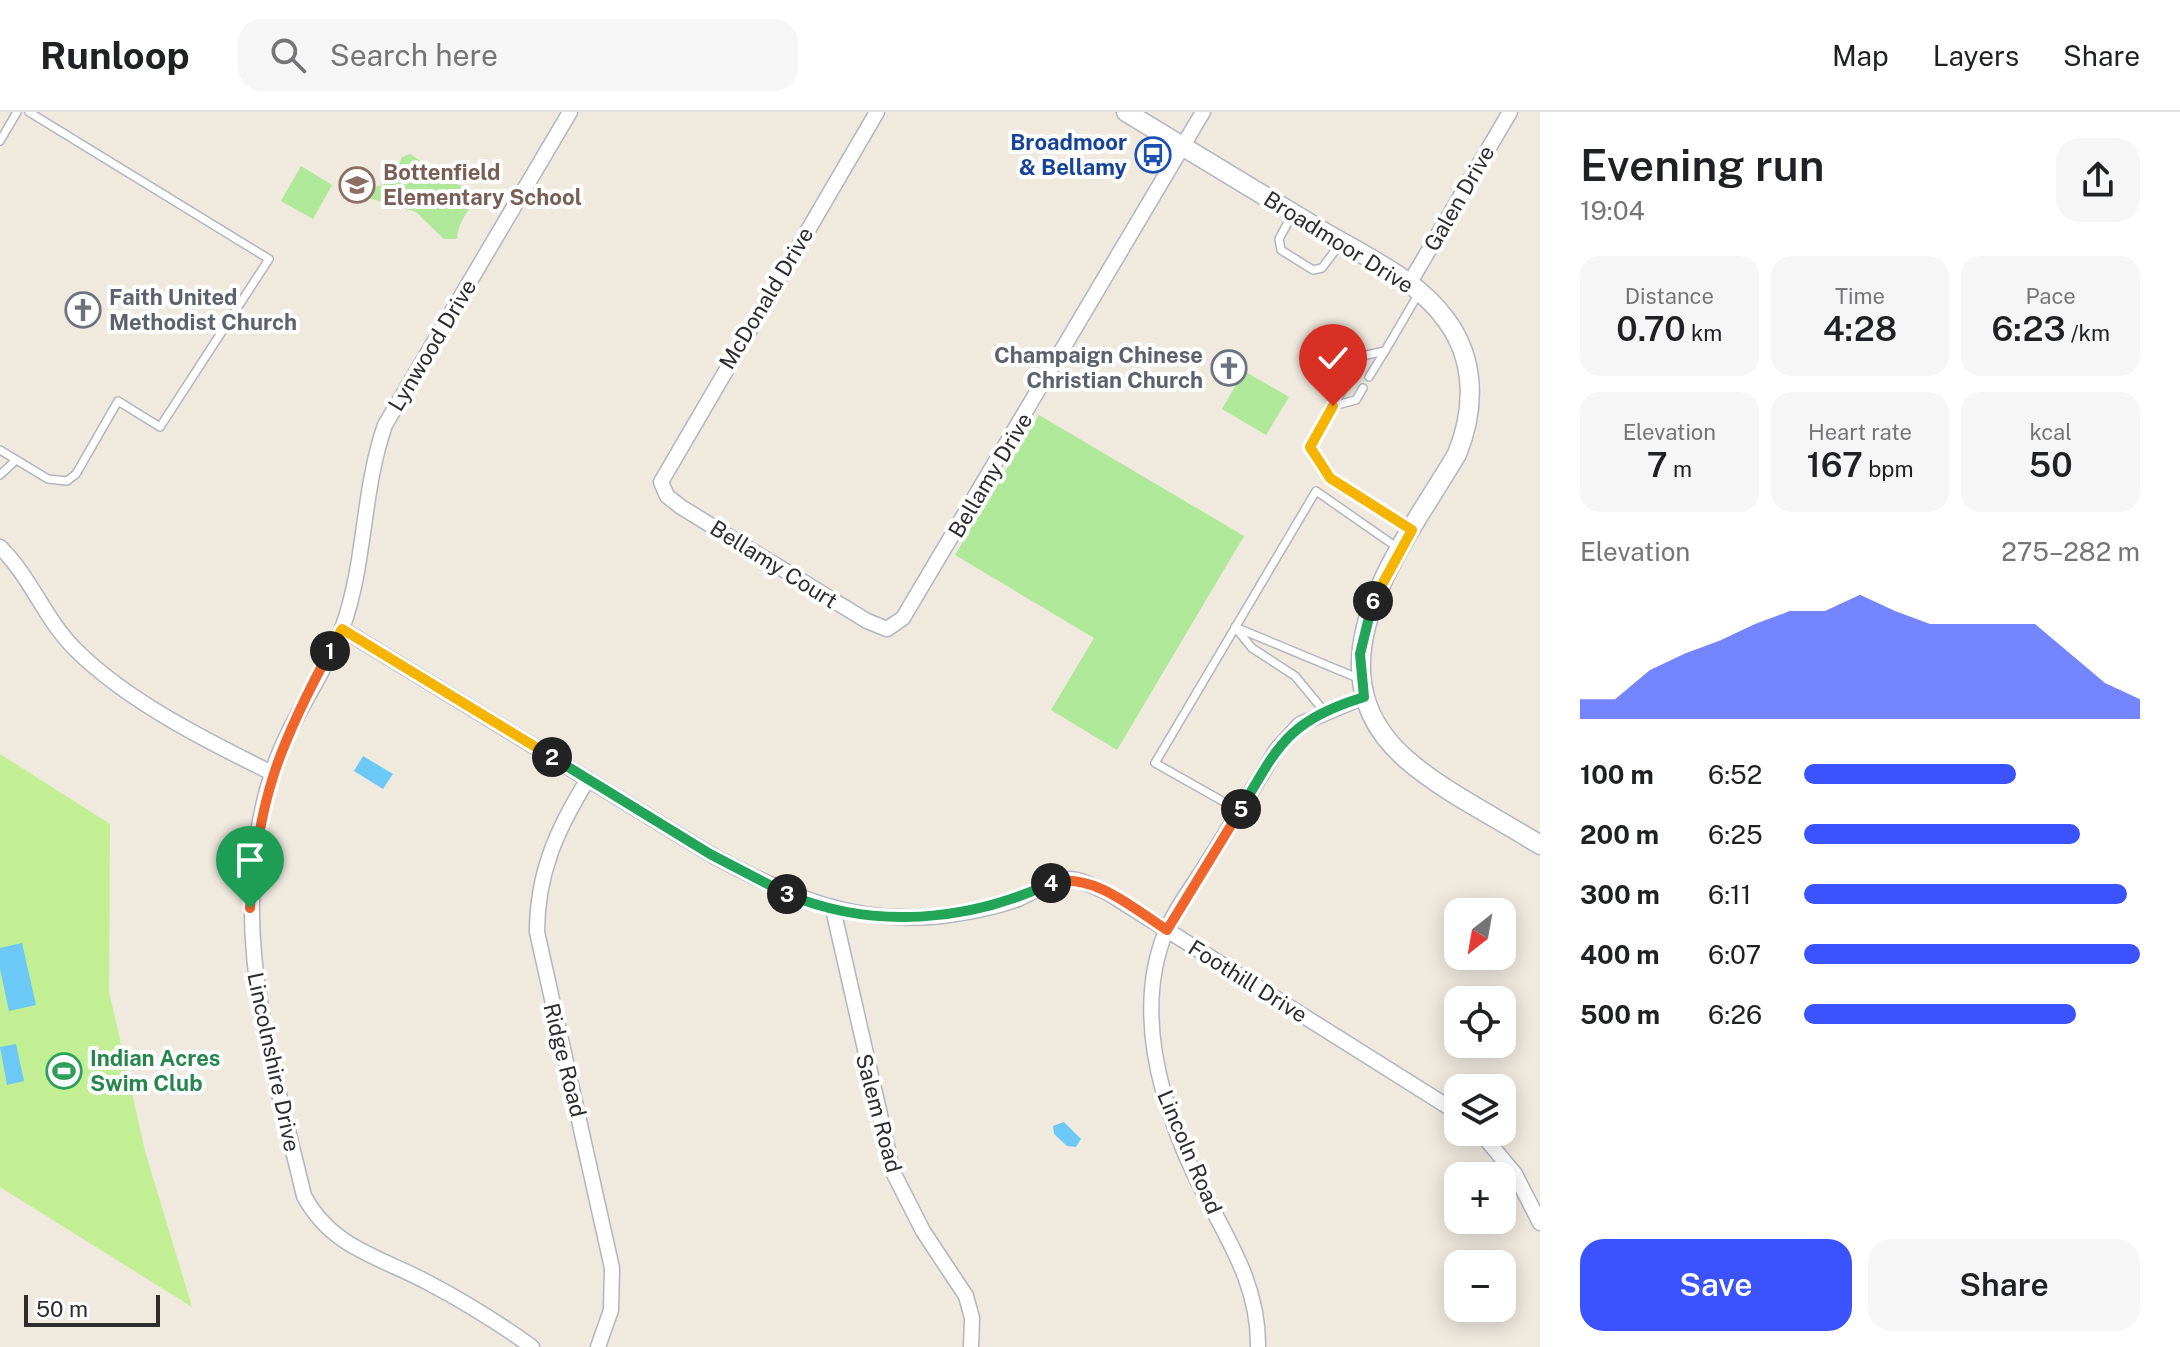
<!DOCTYPE html>
<meta charset="utf-8">
<style>
:root{--surface:#fff;--page:#f6f6f6;--text:#202124;--muted:#757577;--line:#e0e0e0;--accent:#3b52ff}
body{margin:0;font-family:"Public Sans",sans-serif;background:var(--page);color:var(--text);height:100vh;display:flex;flex-direction:column;font-size:30px;white-space:nowrap}
*{box-sizing:border-box;margin:0}
p{font-size:26px;color:var(--muted)}
.icon{flex:none;width:44px;height:44px;fill:none;stroke:currentColor;stroke-width:2;stroke-linecap:round;stroke-linejoin:round}
.map{position:relative;flex:1;overflow:hidden}
.sheet{display:flex;flex-direction:column;background:var(--surface);width:640px}
.sheet>*{flex:none}
.needle{width:52px;rotate:211deg}
.tools{position:absolute;left:1444px;top:786px;display:grid;gap:16px}
.tools a{display:grid;place-items:center;width:72px;height:72px;border-radius:16px;background:var(--surface);box-shadow:0 4px 20px #0003;font-size:40px}
.scale{position:absolute;left:24px;bottom:20px;width:136px;box-sizing:border-box;padding-left:8px;border:4px solid #2d2d2d;border-top:0;font-size:22px;line-height:28px;white-space:nowrap;color:#2d2d2d;-webkit-text-stroke:6px #fff;paint-order:stroke}
.pin{position:absolute;display:grid;place-items:center;width:68px;height:68px;color:#fff;margin:-82px -34px;border-radius:50% 50% 50% 0;rotate:-45deg;box-shadow:0 0 8px #0007}
.pin .icon{rotate:45deg}
.km{position:absolute;width:40px;height:40px;margin:-20px;border-radius:50%;background:#222;color:#fff;font-size:22px;line-height:40px;text-align:center}
.round{display:grid;place-items:center;flex:none;width:84px;height:84px;border-radius:24px;background:var(--page)}
.headline{display:flex;align-items:center;justify-content:space-between;height:136px;padding:0 40px}
h1{font-size:44px;font-weight:600;line-height:60px}
.metrics{display:grid;grid-template-columns:repeat(3,1fr);gap:12px;height:136px;padding:8px 40px}
.metrics div{display:grid;align-content:center;border-radius:20px;background:var(--page);text-align:center}
.metrics b{font-size:34px;font-weight:600}
.metrics small{font-size:22px;font-weight:400}
.metrics p{font-size:22px}
.chart{height:224px;padding:16px 40px}
.chart p{display:flex;justify-content:space-between}
.chart svg{width:100%;height:144px;margin-top:8px;fill:var(--accent);opacity:.7}
.button{display:flex;gap:16px;margin-top:auto;padding:16px 40px}
.button a{flex:1;height:92px;border-radius:24px;background:var(--accent);color:#fff;font-size:32px;font-weight:600;line-height:92px;text-align:center}
.button a+a{background:var(--page);color:var(--text)}
ul{padding:0 40px;list-style:none;font-size:26px}
li{display:grid;grid-template-columns:128px 96px 1fr;align-items:center;height:60px}
li i{height:20px;border-radius:10px;background:var(--accent)}
header{display:flex;align-items:center;gap:48px;box-sizing:border-box;height:112px;padding:0 40px;background:var(--surface);border-bottom:2px solid var(--line)}
header strong{font-size:38px}
nav{display:flex;gap:44px;margin-inline-start:auto;font-size:28px}
.search{width:560px;height:72px;background:var(--page);display:flex;align-items:center;gap:20px;box-sizing:border-box;padding:0 28px;border-radius:24px;color:var(--muted);font-size:30px}
main{display:flex;flex:1;min-height:0}
.map>svg:first-child{display:block}
.green{fill:#aee898}
.pitch{fill:#c2ef94}
.water{fill:#6cc8f6}
.lines{fill:none;stroke-linecap:round;stroke-linejoin:round}
.service-casing{stroke:#b2b4c1;stroke-width:10}
.minor-casing{stroke:#b2b4c1;stroke-width:17}
.tertiary-casing{stroke:#b2b4c1;stroke-width:21}
.service{stroke:#fff;stroke-width:7}
.minor{stroke:#fff;stroke-width:14}
.tertiary{stroke:#fff;stroke-width:18}
.split-1-casing{stroke:#fff;stroke-width:16}
.split-2-casing{stroke:#fff;stroke-width:16}
.split-3-casing{stroke:#fff;stroke-width:16}
.split-4-casing{stroke:#fff;stroke-width:16}
.split-5-casing{stroke:#fff;stroke-width:16}
.split-6-casing{stroke:#fff;stroke-width:16}
.split-7-casing{stroke:#fff;stroke-width:16}
.split-1{stroke:#f0652b;stroke-width:10}
.split-2{stroke:#f5b400;stroke-width:10}
.split-3{stroke:#22a559;stroke-width:10}
.split-4{stroke:#22a559;stroke-width:10}
.split-5{stroke:#f0652b;stroke-width:10}
.split-6{stroke:#22a559;stroke-width:10}
.split-7{stroke:#f5b400;stroke-width:10}
.labels{text-anchor:middle;dominant-baseline:central;stroke-width:8;stroke-linejoin:round;paint-order:stroke}
.transit-label{font-size:22px;font-weight:bold;fill:#164399;stroke:#fff;text-anchor:end}
.education-label{font-size:22px;font-weight:bold;fill:#785e54;stroke:#fff;text-anchor:start}
.street-label{font-size:22px;fill:#2d2d2d;stroke:#fff}
.worship-label{font-size:22px;font-weight:bold;fill:#5b616d;stroke:#fff;text-anchor:start}
.leisure-label{font-size:22px;font-weight:bold;fill:#27864d;stroke:#fff;text-anchor:start}
</style>
<header>
<strong>Runloop</strong>
<div class="search"><svg class="icon" aria-label="search" viewBox="0 0 24 24"><circle cx="10" cy="10" r="6"/><path d="M15 15l6 6"/></svg>Search here</div>
<nav><a>Map</a><a>Layers</a><a>Share</a></nav>
</header>
<main>
<div class="map">
<svg width="1540" height="1235" viewBox="0 0 1540 1235">
<rect width="100%" height="100%" fill="#efe9de"/>
<g class="green">
<path d="M410 42 451 70 477 80C478 90 458 105 457 127H444L416 100 362 84 367 77 383 73 386 58 398 55 402 45Z"/>
<path d="M301 54 332 73 313 107 281 89Z"/>
<path d="M1244 259 1289 285 1266 323 1222 297Z"/>
<path d="M1039 303 1244 424 1117 638 1051 598 1094 526 955 443Z"/>
</g>
<path class="pitch" d="M0 642 110 712 109 879 145 1039 192 1195 0 1075Z"/>
<g class="water">
<path d="M363 644 393 662 383 677 354 659Z"/>
<path d="M22 831 36 893 9 899 0 857V836Z"/>
<path d="M16 932 24 969 7 973 0 935Z"/>
<path d="M1064 1010 1081 1027 1076 1035 1067 1034 1054 1022 1053 1014Z"/>
</g>
<g class="lines">
<defs>
<g id="service">
<path d="M0 29 17 0"/>
<path d="M1292 103 1279 127 1281 138 1313 158 1322 156 1340 132"/>
<path d="M1369 265 1385 239"/>
<path d="M1333 294 1356 288 1363 276"/>
<path d="M0 338 48 367 67 369 76 362 118 289 160 315 269 147 29 0"/>
<path d="M0 363 16 348"/>
<path d="M1410 417 1330 366 1310 335 1362 244 1385 239 1419 181"/>
<path d="M1324 599 1295 564 1252 536 1235 515 1360 567"/>
<path d="M1240 699 1155 651 1316 379 1398 436"/>
</g>
<g id="minor">
<path d="M877 0 661 370 667 384 681 395 867 509 887 517 903 506 1203 0"/>
<path d="M1409 172 1510 0"/>
<path d="M0 435C31 465 45 508 76 538 127 589 207 629 272 661"/>
<path d="M342 517 710 742C785 783 853 813 941 804 966 801 994 796 1018 787 1034 780 1050 768 1069 767 1082 767 1096 776 1108 781L1458 1001"/>
<path d="M588 667C557 717 537 761 537 820L612 1156 611 1198 598 1235"/>
<path d="M833 797 893 1060 923 1119 966 1184 972 1206 971 1235"/>
<path d="M1480 1020 1515 1062 1540 1111"/>
<path d="M532 1235C499 1211 463 1189 427 1170 378 1144 332 1136 304 1084 270 940 225 809 272 661 288 609 324 565 343 514 366 449 362 379 385 313L570 0"/>
<path d="M1258 1235C1259 1170 1224 1122 1196 1066 1161 992 1133 899 1166 819 1176 795 1194 773 1207 751 1231 713 1254 675 1277 637L1300 612 1364 585"/>
</g>
<path id="tertiary" d="M1126 0C1191 39 1255 78 1319 117 1362 143 1418 167 1447 209 1476 249 1475 298 1457 342 1405 431 1301 555 1406 647 1445 681 1496 705 1540 733"/>
</defs>
<use href="#service" class="service-casing"/>
<use href="#minor" class="minor-casing"/>
<use href="#tertiary" class="tertiary-casing"/>
<use href="#service" class="service"/>
<use href="#minor" class="minor"/>
<use href="#tertiary" class="tertiary"/>
</g>
<g class="lines">
<defs>
<path id="split-1" d="M250 796C258 688 279 633 330 539"/>
<path id="split-2" d="M330 539 342 517 552 645"/>
<path id="split-3" d="M552 645 710 742 787 782"/>
<path id="split-4" d="M787 782C873 818 968 810 1051 771"/>
<path id="split-5" d="M1051 771C1092 759 1134 797 1167 818L1241 697"/>
<path id="split-6" d="M1241 697C1279 632 1288 609 1364 585L1360 542 1373 489"/>
<path id="split-7" d="M1333 294 1310 335 1330 366 1412 418 1373 489"/>
</defs>
<use href="#split-1" class="split-1-casing"/>
<use href="#split-2" class="split-2-casing"/>
<use href="#split-3" class="split-3-casing"/>
<use href="#split-4" class="split-4-casing"/>
<use href="#split-5" class="split-5-casing"/>
<use href="#split-6" class="split-6-casing"/>
<use href="#split-7" class="split-7-casing"/>
<use href="#split-1" class="split-1"/>
<use href="#split-2" class="split-2"/>
<use href="#split-3" class="split-3"/>
<use href="#split-4" class="split-4"/>
<use href="#split-5" class="split-5"/>
<use href="#split-6" class="split-6"/>
<use href="#split-7" class="split-7"/>
</g>
<defs>
<symbol id="bus-ring" viewBox="-11 -11 22 22"><circle r="9.5" fill="#fff" stroke="#1a4fb4" stroke-width="1.5"/><path d="M-5-6H5V4H4V6H2V4H-2V6H-4V4H-5ZM-3.5-4V0h7V-4ZM-3.5 1.2v1.5H-2V1.2ZM2 1.2v1.5H3.5V1.2Z" fill="#1a4fb4"/></symbol>
<symbol id="school-ring" viewBox="-11 -11 22 22"><circle r="9.5" fill="#fff" stroke="#8d6e63" stroke-width="1.5"/><path d="M0-5L7-2L0 1L-7-2ZM-4 1L0 2.5L4 1V4Q0 6-4 4Z" fill="#8d6e63"/></symbol>
<symbol id="church-ring" viewBox="-11 -11 22 22"><circle r="9.5" fill="#fff" stroke="#6b7280" stroke-width="1.5"/><path d="M-1.2-6h2.4v3.5h3.3v2.4h-3.3V6h-2.4V-.1h-3.3v-2.4h3.3Z" fill="#6b7280"/></symbol>
<symbol id="stadium-ring" viewBox="-11 -11 22 22"><circle r="9.5" fill="#fff" stroke="#2e9e5b" stroke-width="1.5"/><path d="M0-5a6.5 5 0 1 0 0 10a6.5 5 0 1 0 0-10ZM-3.5-1.8h7v3.6h-7Z" fill="#2e9e5b"/></symbol>
</defs>
<g fill-rule="evenodd">
<use href="#bus-ring" x="1133" y="23" width="40" height="40"/>
<use href="#school-ring" x="337" y="53" width="40" height="40"/>
<use href="#church-ring" x="63" y="178" width="40" height="40"/>
<use href="#church-ring" x="1209" y="236" width="40" height="40"/>
<use href="#stadium-ring" x="44" y="939" width="40" height="40"/>
</g>
<g class="labels">
<g class="transit-label">
<text x="1127" y="30">Broadmoor<tspan x="1127" dy="25">&amp; Bellamy</tspan></text>
</g>
<g class="education-label">
<text x="383" y="60">Bottenfield<tspan x="383" dy="25">Elementary School</tspan></text>
</g>
<g class="street-label">
<text transform="translate(1459 86) rotate(-60)">Galen Drive</text>
<text transform="translate(1339 130) rotate(32)">Broadmoor Drive</text>
<text transform="translate(766 186) rotate(-59)">McDonald Drive</text>
<text transform="translate(432 233) rotate(-59)">Lynwood Drive</text>
<text transform="translate(990 363) rotate(-59)">Bellamy Drive</text>
<text transform="translate(774 452) rotate(32)">Bellamy Court</text>
<text transform="translate(1248 869) rotate(32)">Foothill Drive</text>
<text transform="translate(565 948) rotate(76)">Ridge Road</text>
<text transform="translate(274 950) rotate(78)">Lincolnshire Drive</text>
<text transform="translate(879 1001) rotate(75)">Salem Road</text>
<text transform="translate(1190 1040) rotate(67)">Lincoln Road</text>
</g>
<g class="worship-label">
<text x="109" y="185">Faith United<tspan x="109" dy="25">Methodist Church</tspan></text>
<text x="1203" y="243" text-anchor="end">Champaign Chinese<tspan x="1203" dy="25">Christian Church</tspan></text>
</g>
<g class="leisure-label">
<text x="90" y="946">Indian Acres<tspan x="90" dy="25">Swim Club</tspan></text>
</g>
</g>
</svg>
<div class="tools">
<a><svg class="needle" viewBox="-14 -14 28 28"><path d="M0-13l5 13h-10z" fill="#e53935"/><path d="M0 13l5-13h-10z" fill="#757577"/></svg></a>
<a><svg class="icon" aria-label="locate" viewBox="0 0 24 24"><circle cx="12" cy="12" r="6"/><path d="M12 2v4M12 18v4M2 12h4M18 12h4"/></svg></a>
<a><svg class="icon" aria-label="layers" viewBox="0 0 24 24"><path d="M12 4l9 5-9 5-9-5zM3 14l9 5 9-5"/></svg></a>
<a>+</a>
<a>−</a>
</div>
<div class="scale">50 m</div>
<div class="pin" style="left:250px;top:796px;background:#1e9e55"><svg class="icon" aria-label="arrive" viewBox="0 0 24 24"><path d="M6 21V4h12l-3 4 3 4H6"/></svg></div>
<div class="pin" style="left:1333px;top:294px;background:#d93025"><svg class="icon" aria-label="check" viewBox="0 0 24 24"><path d="M5 12l5 5 9-10"/></svg></div>
<b class="km" style="left:330px;top:539px">1</b>
<b class="km" style="left:552px;top:645px">2</b>
<b class="km" style="left:787px;top:782px">3</b>
<b class="km" style="left:1051px;top:771px">4</b>
<b class="km" style="left:1241px;top:697px">5</b>
<b class="km" style="left:1373px;top:489px">6</b>
</div>
<section class="sheet">
<div class="headline"><div><h1>Evening run</h1><p>19:04</p></div><a class="round"><svg class="icon" aria-label="share" viewBox="0 0 24 24"><path d="M12 15V3M7 8l5-5 5 5M5 13v7h14v-7"/></svg></a></div>
<div class="metrics">
<div><p>Distance</p><b>0.70<small> km</small></b></div>
<div><p>Time</p><b>4:28</b></div>
<div><p>Pace</p><b>6:23<small> /km</small></b></div>
</div>
<div class="metrics">
<div><p>Elevation</p><b>7<small> m</small></b></div>
<div><p>Heart rate</p><b>167<small> bpm</small></b></div>
<div><p>kcal</p><b>50</b></div>
</div>
<div class="chart"><p><span>Elevation</span>275–282 m</p>
<svg viewBox="0 0 160 44" preserveAspectRatio="none"><path d="M0 44V38L10 38L20 29L30 24L40 20L50 15L60 11L70 11L80 6L90 11L100 15L110 15L120 15L130 15L140 24L150 33L160 38V44z"/></svg>
</div>
<ul>
<li><b>100 m</b>6:52<i style="width:63%"></i></li>
<li><b>200 m</b>6:25<i style="width:82%"></i></li>
<li><b>300 m</b>6:11<i style="width:96%"></i></li>
<li><b>400 m</b>6:07<i style="width:100%"></i></li>
<li><b>500 m</b>6:26<i style="width:81%"></i></li>
</ul>
<div class="button"><a>Save</a><a>Share</a></div>
</section>
</main>
